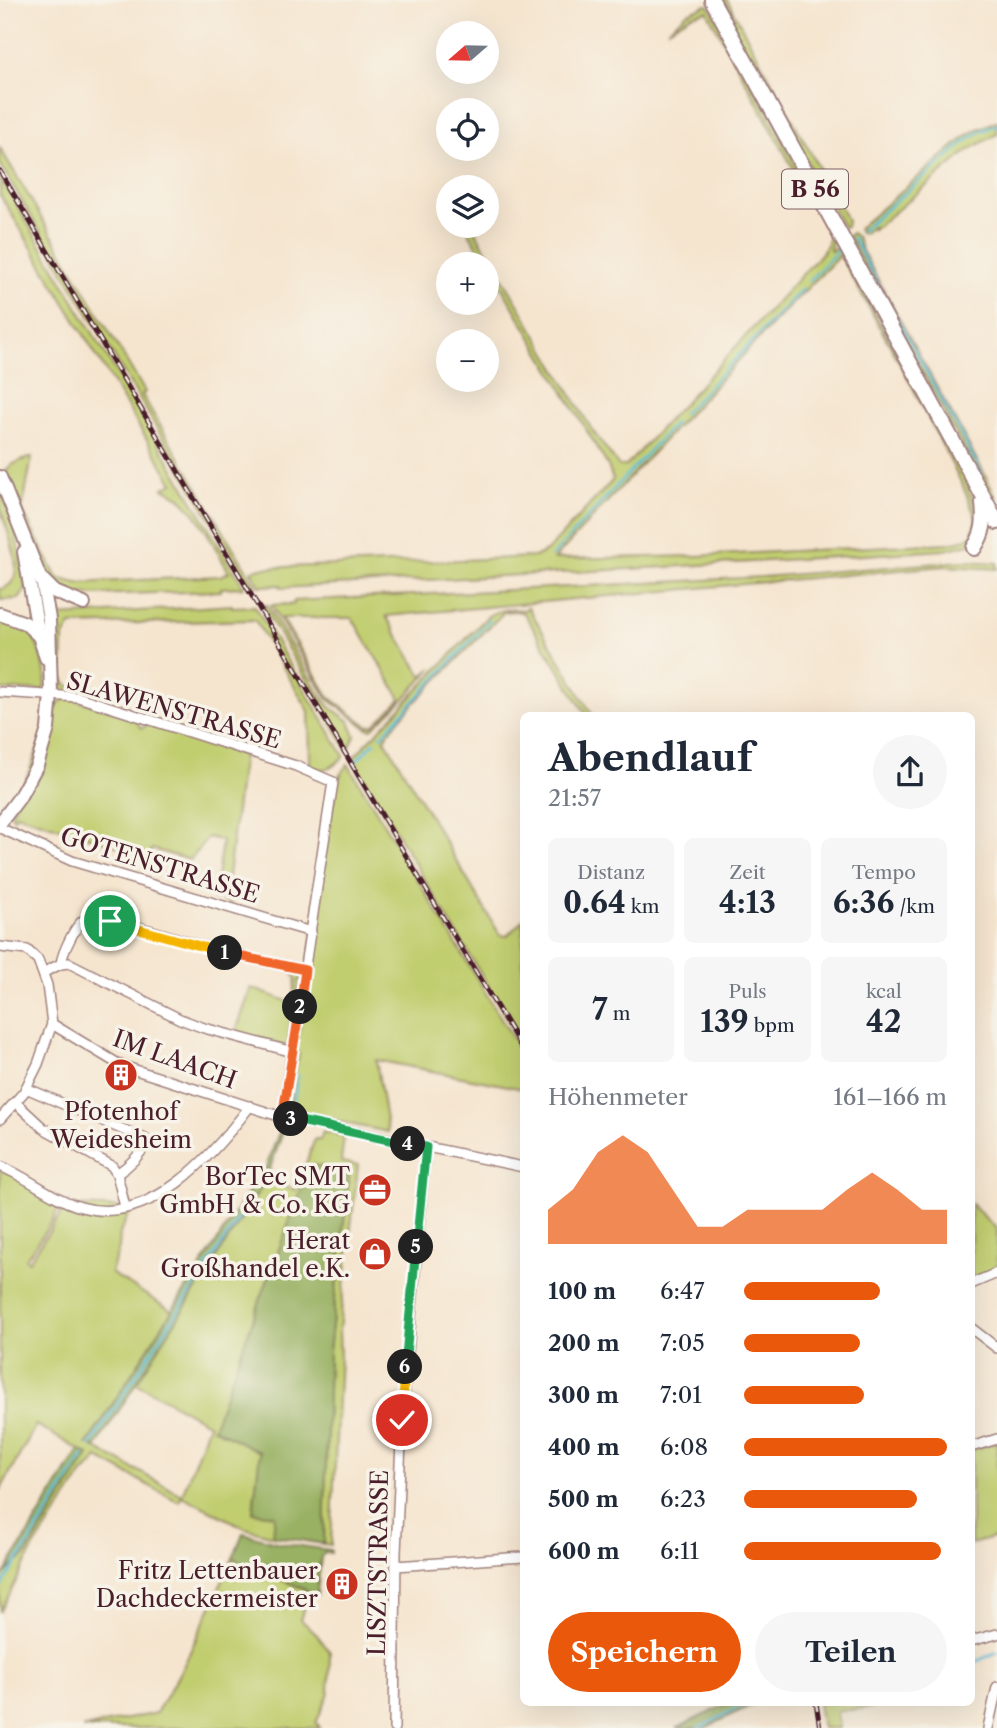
<!DOCTYPE html>
<html lang="de">
<meta charset="utf-8">
<style>
:root{--surface:#fff;--page:#f6f6f7;--text:#1f2937;--muted:#747a83;--accent:#ea580c}
body{margin:0;font-family:"Libre Caslon Text",serif;background:var(--page);color:var(--text);height:100vh;display:flex;flex-direction:column;font-size:26px;white-space:nowrap}
*{box-sizing:border-box;margin:0}
p{font-size:23px;color:var(--muted)}
.icon{flex:none;width:38px;height:38px;fill:none;stroke:currentColor;stroke-width:2;stroke-linecap:round;stroke-linejoin:round}
.map{position:relative;flex:1;overflow:hidden}
.side{position:absolute;left:520px;top:712px;width:455px;height:994px;display:flex;flex-direction:column;background:var(--surface);border-radius:10px;box-shadow:0 7px 28px #0002}
.side>*{flex:none}
.needle{width:46px;rotate:250deg}
.tools{position:absolute;left:436px;top:21px;display:grid;gap:14px}
.tools a{display:grid;place-items:center;width:63px;height:63px;border-radius:50%;background:var(--surface);box-shadow:0 7px 28px #0002;font-size:35px}
.pin{position:absolute;display:grid;place-items:center;width:60px;height:60px;color:#fff;margin:-30px;border:4px solid #fff;border-radius:50%;box-shadow:0 2px 7px #0007}
.km{position:absolute;width:35px;height:35px;margin:-18px;border-radius:50%;background:#222;color:#fff;font-size:19px;line-height:35px;text-align:center}
.round{display:grid;place-items:center;flex:none;width:74px;height:74px;border-radius:37px;background:var(--page)}
.overview{display:flex;align-items:center;justify-content:space-between;height:119px;padding:0 28px}
h1{font-size:38px;font-weight:700;line-height:52px}
.metrics{display:grid;grid-template-columns:repeat(3,1fr);gap:10px;height:119px;padding:7px 28px}
.metrics div{display:grid;align-content:center;border-radius:10px;background:var(--page);text-align:center}
.metrics b{font-size:30px;font-weight:700}
.metrics small{font-size:19px;font-weight:400}
.metrics p{font-size:19px}
.chart{height:196px;padding:14px 28px}
.chart p{display:flex;justify-content:space-between}
.chart svg{width:100%;height:126px;margin-top:7px;fill:var(--accent);opacity:.7}
.action{display:flex;gap:14px;margin-top:auto;padding:14px 28px}
.action a{flex:1;height:80px;border-radius:42px;background:var(--accent);color:#fff;font-size:28px;font-weight:700;line-height:80px;text-align:center}
.action a+a{background:var(--page);color:var(--text)}
ul{padding:0 28px;list-style:none;font-size:23px}
li{display:grid;grid-template-columns:112px 84px 1fr;align-items:center;height:52px}
li i{height:18px;border-radius:9px;background:var(--accent)}
.map>svg:first-child{display:block}
.green{fill:#c1ce70;stroke:#86764e;stroke-width:2;fill-rule:evenodd}
.forest{fill:#98b162;stroke:#716846;stroke-width:2}
.lines{fill:none;stroke-linecap:round;stroke-linejoin:round}
.stream{stroke:#5cbbda;stroke-width:2.5}
.street-casing{stroke:#a0827d;stroke-width:12}
.secondary-casing{stroke:#a0827d;stroke-width:16}
.primary-casing{stroke:#a0827d;stroke-width:18}
.street{stroke:#fff;stroke-width:9}
.secondary{stroke:#fff;stroke-width:12}
.primary{stroke:#fff;stroke-width:14}
.rail-casing{stroke:#4a1f2b;stroke-width:5}
.rail{stroke:#f7f3e8;stroke-width:2.5;stroke-dasharray:8;stroke-linecap:butt}
.split-1-casing{stroke:#fff;stroke-width:14}
.split-2-casing{stroke:#fff;stroke-width:14}
.split-3-casing{stroke:#fff;stroke-width:14}
.split-4-casing{stroke:#fff;stroke-width:14}
.split-5-casing{stroke:#fff;stroke-width:14}
.split-6-casing{stroke:#fff;stroke-width:14}
.split-7-casing{stroke:#fff;stroke-width:14}
.split-1{stroke:#f5b400;stroke-width:9}
.split-2{stroke:#f0652b;stroke-width:9}
.split-3{stroke:#f0652b;stroke-width:9}
.split-4{stroke:#22a559;stroke-width:9}
.split-5{stroke:#22a559;stroke-width:9}
.split-6{stroke:#22a559;stroke-width:9}
.split-7{stroke:#f5b400;stroke-width:9}
.labels{text-anchor:middle;dominant-baseline:central;stroke-width:7;stroke-linejoin:round;paint-order:stroke}
.shield{fill:#f7f3e8;stroke:#7e5f64;stroke-width:2}
.shield-label{font-size:23px;font-weight:bold;fill:#4a1f2b}
.street-label{font-size:24px;fill:#4a1f2b;stroke:#f7f3e8}
.poi-label{font-size:24px;fill:#4a1f2b;stroke:#f7f3e8;text-anchor:end}
</style>
<div class="map">
<svg width="997" height="1728" viewBox="0 0 997 1728">
<rect width="100%" height="100%" fill="#f7f3e8"/>
<filter id="ink" filterUnits="userSpaceOnUse"><feTurbulence type="fractalNoise" baseFrequency=".0143" numOctaves="2"/><feDisplacementMap in="SourceGraphic" scale="14" xChannelSelector="R" yChannelSelector="G"/><feConvolveMatrix kernelMatrix="1 2 1 2 8 2 1 2 1" color-interpolation-filters="sRGB"/></filter>
<filter id="wash" filterUnits="userSpaceOnUse"><feTurbulence type="fractalNoise" baseFrequency=".00686" numOctaves="4" result="noise"/><feDisplacementMap in="SourceGraphic" scale="28" xChannelSelector="R" yChannelSelector="G"/><feGaussianBlur stdDeviation="1.57" result="paint"/><feColorMatrix in="noise" values="0 0 0 0 0 0 0 0 0 0 0 0 0 0 0 0 0 1.4 0 .05"/><feComposite in="paint" operator="in"/></filter>
<g filter="url(#wash)">
<rect width="100%" height="100%" fill="#f5e5cf"/>
<g class="green">
<path d="M718 0H727L843 212 847 221 846 227H843Z"/>
<path d="M707 5H709L835 237 830 249 831 251 838 246 964 475 981 523 970 544 945 550 720 564 281 588V585L260 586 251 571 261 568 535 557 548 550 613 480 608 466 465 226H472L592 430 619 466H626L822 253 828 243 829 234 707 11 692 15 667 30 687 13ZM840 255 910 382 962 484 976 518 972 535 963 540 950 543 695 556 554 559 773 323Z"/>
<path d="M997 121V134L969 150 873 230V227L863 234 860 233 858 229 862 225 965 137 976 130Z"/>
<path d="M0 148 145 392 142 395 256 586 251 587 0 164Z"/>
<path d="M0 177 244 587 221 588V591L89 595 67 592 45 578 4 475C8 463 21 461 32 457L22 510 55 574 60 579 77 583 220 576 229 572C212 544 195 500 163 488L173 483 0 195Z"/>
<path d="M852 233 857 237 861 249 985 475 997 500V509L848 236Z"/>
<path d="M0 488 15 530 26 589 19 599 0 600V589C34 583 3 526 0 505 0 500 0 494 0 488Z"/>
<path d="M964 561 997 563V569L945 566 386 616 422 676 432 668 404 699 372 729 367 728 327 698 271 605 294 604V601L762 577ZM282 618H352L401 699 374 725 368 726 328 696Z"/>
<path d="M232 605V607L255 606 344 756C332 769 325 773 308 766L310 763 309 711 255 620 71 625 63 638 62 677 67 685 97 698 68 692 58 685 55 619 59 616Z"/>
<path d="M262 605H267L320 695 330 707 349 721 355 736 348 751Z"/>
<path d="M528 607 593 716H587L524 613 516 611 504 612 411 706 384 738 500 935 507 936 523 920V1044L352 759 487 617C498 609 511 608 524 610Z"/>
<path d="M0 621C7 622 17 622 23 626 37 635 51 676 43 690H0Z"/>
<path d="M69 698 135 717 140 727 143 728 151 722 243 754 226 893 232 905 222 901V890L214 899 222 841 208 837 190 860 152 849 149 856 16 814 14 818 11 815 54 710 60 701Z"/>
<path d="M348 764 523 1055V1089L376 1060 388 1132 291 1112 288 1107 299 1053 296 1052 332 804 338 779Z"/>
<path d="M291 971 301 972 291 1045 288 1047 235 1034 251 988 292 1003 296 978Z"/>
<path d="M323 1132 344 1136 341 1162 358 1165 339 1330 340 1356 331 1545 324 1544 329 1351 349 1178 348 1170 213 1428 260 1452 253 1512 276 1515 273 1536 245 1528 182 1496 179 1502 98 1458 82 1475 33 1549 0 1612V1581L4 1574 26 1554 88 1455 36 1425 0 1491V1169L16 1176 60 1205 53 1220 26 1259 29 1261 66 1206 131 1208 120 1233 119 1248 111 1273 172 1311 88 1444 182 1495 209 1424 136 1383 266 1180 296 1190 315 1139 320 1140Z"/>
<path d="M971 1204 997 1229V1268L971 1279Z"/>
<path d="M997 1442V1537L971 1544V1450Z"/>
<path d="M233 1558 311 1592 300 1619 317 1635 330 1652 329 1693 316 1723 320 1728H83L156 1713 184 1665Z"/>
<path d="M818 1703H889L890 1706 837 1711 839 1728H822Z"/>
</g>
<g class="forest">
<path d="M283 1122 286 1123 266 1180 207 1272 200 1268 258 1177 262 1178Z"/>
<path d="M310 1165 348 1170 349 1178 329 1351 324 1544 273 1536 275 1515 253 1512 260 1452 213 1428Z"/>
<path d="M195 1275 202 1280 95 1448 87 1444Z"/>
<path d="M79 1450 89 1455 26 1554 4 1574Z"/>
<path d="M243 1533 279 1543 331 1550V1553L325 1552 321 1557 317 1595 233 1558Z"/>
<path d="M729 1703H756L705 1728H677Z"/>
</g>
<g class="lines">
<g class="stream">
<path d="M861 231 967 140 981 131 997 125"/>
<path d="M853 238 982 473"/>
<path d="M809 281 839 249"/>
<path d="M683 414 803 288"/>
<path d="M552 556 675 423"/>
<path d="M381 736 490 620"/>
<path d="M356 761 375 742"/>
<path d="M292 1111 298 1075"/>
<path d="M90 1446 252 1198"/>
<path d="M0 1589 84 1455"/>
<path d="M971 1664 997 1652"/>
<path d="M699 1728 747 1703"/>
</g>
</g>
</g>
<g filter="url(#ink)">
<g class="lines">
<defs>
<g id="street">
<path d="M0 692 78 697 296 766 333 782 282 1117"/>
<path d="M0 828 72 861 311 932"/>
<path d="M0 947 27 950 38 960 47 985 52 1024 38 1064 24 1092 0 1119"/>
<path d="M61 964C62 954 76 922 86 919 104 912 202 948 227 953 253 960 279 964 305 970"/>
<path d="M44 972 61 964 69 963 180 1019 204 1028 293 1052"/>
<path d="M52 1024 120 1065 282 1117 523 1167"/>
<path d="M26 1088 145 1139 146 1143C140 1156 130 1165 117 1174"/>
<path d="M16 1103 43 1128 112 1166 117 1174 125 1207"/>
<path d="M0 1166C28 1177 52 1199 81 1207 151 1227 213 1155 250 1106"/>
<path d="M971 1284 997 1273"/>
<path d="M971 1328 997 1348"/>
<path d="M971 1447 997 1439"/>
<path d="M396 1566 523 1557"/>
<path d="M971 1641 997 1634"/>
<path d="M394 1728 396 1553 402 1420 426 1147"/>
<path d="M988 1728 997 1687"/>
</g>
<g id="secondary">
<path d="M0 477 43 585 49 619 51 694 48 729 37 765 19 798 0 823"/>
<path d="M24 552 39 636 46 658"/>
<path d="M43 580 55 592 84 604"/>
<path d="M0 614 25 623 39 636"/>
</g>
<g id="primary">
<path d="M712 0 997 522"/>
<path d="M974 548C984 533 985 522 983 503"/>
</g>
</defs>
<use href="#street" class="street-casing"/>
<use href="#secondary" class="secondary-casing"/>
<use href="#primary" class="primary-casing"/>
<use href="#street" class="street"/>
<use href="#secondary" class="secondary"/>
<use href="#primary" class="primary"/>
<defs>
<g id="rail">
<path d="M0 171 415 871 523 1050"/>
<path d="M816 1703 820 1728"/>
</g>
</defs>
<use href="#rail" class="rail-casing"/>
<use href="#rail" class="rail"/>
</g>
</g>
<g class="lines" filter="url(#ink)">
<defs>
<path id="split-1" d="M110 921 225 953"/>
<path id="split-2" d="M225 953 305 970 300 1007"/>
<path id="split-3" d="M291 1119 282 1117 300 1007"/>
<path id="split-4" d="M291 1119 408 1144"/>
<path id="split-5" d="M408 1144 426 1147 416 1247"/>
<path id="split-6" d="M405 1367 416 1247"/>
<path id="split-7" d="M402 1420 405 1367"/>
</defs>
<use href="#split-1" class="split-1-casing"/>
<use href="#split-2" class="split-2-casing"/>
<use href="#split-3" class="split-3-casing"/>
<use href="#split-4" class="split-4-casing"/>
<use href="#split-5" class="split-5-casing"/>
<use href="#split-6" class="split-6-casing"/>
<use href="#split-7" class="split-7-casing"/>
<use href="#split-1" class="split-1"/>
<use href="#split-2" class="split-2"/>
<use href="#split-3" class="split-3"/>
<use href="#split-4" class="split-4"/>
<use href="#split-5" class="split-5"/>
<use href="#split-6" class="split-6"/>
<use href="#split-7" class="split-7"/>
</g>
<defs>
<symbol id="building-disc" viewBox="-11 -11 22 22"><circle r="9.5" fill="#c8321e" stroke="#f7f3e8"/><path d="M-4-6H4V6H1V3H-1V6H-4ZM-2.5-4.3h1.7v1.8h-1.7ZM.8-4.3h1.7v1.8H.8ZM-2.5-1h1.7V.8h-1.7ZM.8-1h1.7V.8H.8Z" fill="#fff"/></symbol>
<symbol id="office-disc" viewBox="-11 -11 22 22"><circle r="9.5" fill="#c8321e" stroke="#f7f3e8"/><path d="M-6-3h4V-5.5h4V-3h4V5H-6ZM-1-4.5V-3h2v-1.5ZM-6 0V1H6V0Z" fill="#fff"/></symbol>
<symbol id="shop-disc" viewBox="-11 -11 22 22"><circle r="9.5" fill="#c8321e" stroke="#f7f3e8"/><path d="M-5-2.5h2.3a2.7 3.5 0 0 1 5.4 0H5L5.5 6h-11ZM-1.5-2.5h3a1.5 2.3 0 0 0-3 0Z" fill="#fff"/></symbol>
</defs>
<g fill-rule="evenodd">
<use href="#building-disc" x="102" y="1056" width="38" height="38"/>
<use href="#office-disc" x="356" y="1171" width="38" height="38"/>
<use href="#shop-disc" x="356" y="1235" width="38" height="38"/>
<use href="#building-disc" x="323" y="1565" width="38" height="38"/>
</g>
<g class="labels">
<rect class="shield" x="782" y="169.5" width="66" height="39" rx="5"/>
<g class="shield-label">
<text x="815" y="189">B 56</text>
</g>
<g class="street-label">
<text transform="translate(174 710) rotate(16)">SLAWENSTRASSE</text>
<text transform="translate(160 865) rotate(17)">GOTENSTRASSE</text>
<text transform="translate(175 1059) rotate(20)">IM LAACH</text>
<text transform="translate(378 1563) rotate(-89)">LISZTSTRASSE</text>
</g>
<g class="poi-label">
<text x="121" y="1111" text-anchor="middle">Pfotenhof<tspan x="121" dy="28">Weidesheim</tspan></text>
<text x="350" y="1176">BorTec SMT<tspan x="350" dy="28">GmbH &amp; Co. KG</tspan></text>
<text x="350" y="1240">Herat<tspan x="350" dy="28">Großhandel e.K.</tspan></text>
<text x="318" y="1570">Fritz Lettenbauer<tspan x="318" dy="28">Dachdeckermeister</tspan></text>
</g>
</g>
</svg>
<div class="tools">
<a><svg class="needle" viewBox="-14 -14 28 28"><path d="M0-13l5 13h-10z" fill="#e53935"/><path d="M0 13l5-13h-10z" fill="#747a83"/></svg></a>
<a><svg class="icon" aria-label="locate" viewBox="0 0 24 24"><circle cx="12" cy="12" r="6"/><path d="M12 2v4M12 18v4M2 12h4M18 12h4"/></svg></a>
<a><svg class="icon" aria-label="layers" viewBox="0 0 24 24"><path d="M12 4l9 5-9 5-9-5zM3 14l9 5 9-5"/></svg></a>
<a>+</a>
<a>−</a>
</div>
<div class="pin" style="left:110px;top:921px;background:#1e9e55"><svg class="icon" aria-label="arrive" viewBox="0 0 24 24"><path d="M6 21V4h12l-3 4 3 4H6"/></svg></div>
<div class="pin" style="left:402px;top:1420px;background:#d93025"><svg class="icon" aria-label="check" viewBox="0 0 24 24"><path d="M5 12l5 5 9-10"/></svg></div>
<b class="km" style="left:225px;top:953px">1</b>
<b class="km" style="left:300px;top:1007px">2</b>
<b class="km" style="left:291px;top:1119px">3</b>
<b class="km" style="left:408px;top:1144px">4</b>
<b class="km" style="left:416px;top:1247px">5</b>
<b class="km" style="left:405px;top:1367px">6</b>
<section class="side">
<div class="overview"><div><h1>Abendlauf</h1><p>21:57</p></div><a class="round"><svg class="icon" aria-label="share" viewBox="0 0 24 24"><path d="M12 15V3M7 8l5-5 5 5M5 13v7h14v-7"/></svg></a></div>
<div class="metrics">
<div><p>Distanz</p><b>0.64<small> km</small></b></div>
<div><p>Zeit</p><b>4:13</b></div>
<div><p>Tempo</p><b>6:36<small> /km</small></b></div>
</div>
<div class="metrics">
<div><b>7<small> m</small></b></div>
<div><p>Puls</p><b>139<small> bpm</small></b></div>
<div><p>kcal</p><b>42</b></div>
</div>
<div class="chart"><p><span>Höhenmeter</span>161–166 m</p>
<svg viewBox="0 0 160 44" preserveAspectRatio="none"><path d="M0 44V32L10 25L20 12L30 6L40 12L50 25L60 38L70 38L80 32L90 32L100 32L110 32L120 25L130 19L140 25L150 32L160 32V44z"/></svg>
</div>
<ul>
<li><b>100 m</b>6:47<i style="width:67%"></i></li>
<li><b>200 m</b>7:05<i style="width:57%"></i></li>
<li><b>300 m</b>7:01<i style="width:59%"></i></li>
<li><b>400 m</b>6:08<i style="width:100%"></i></li>
<li><b>500 m</b>6:23<i style="width:85%"></i></li>
<li><b>600 m</b>6:11<i style="width:97%"></i></li>
</ul>
<div class="action"><a>Speichern</a><a>Teilen</a></div>
</section>
</div>
